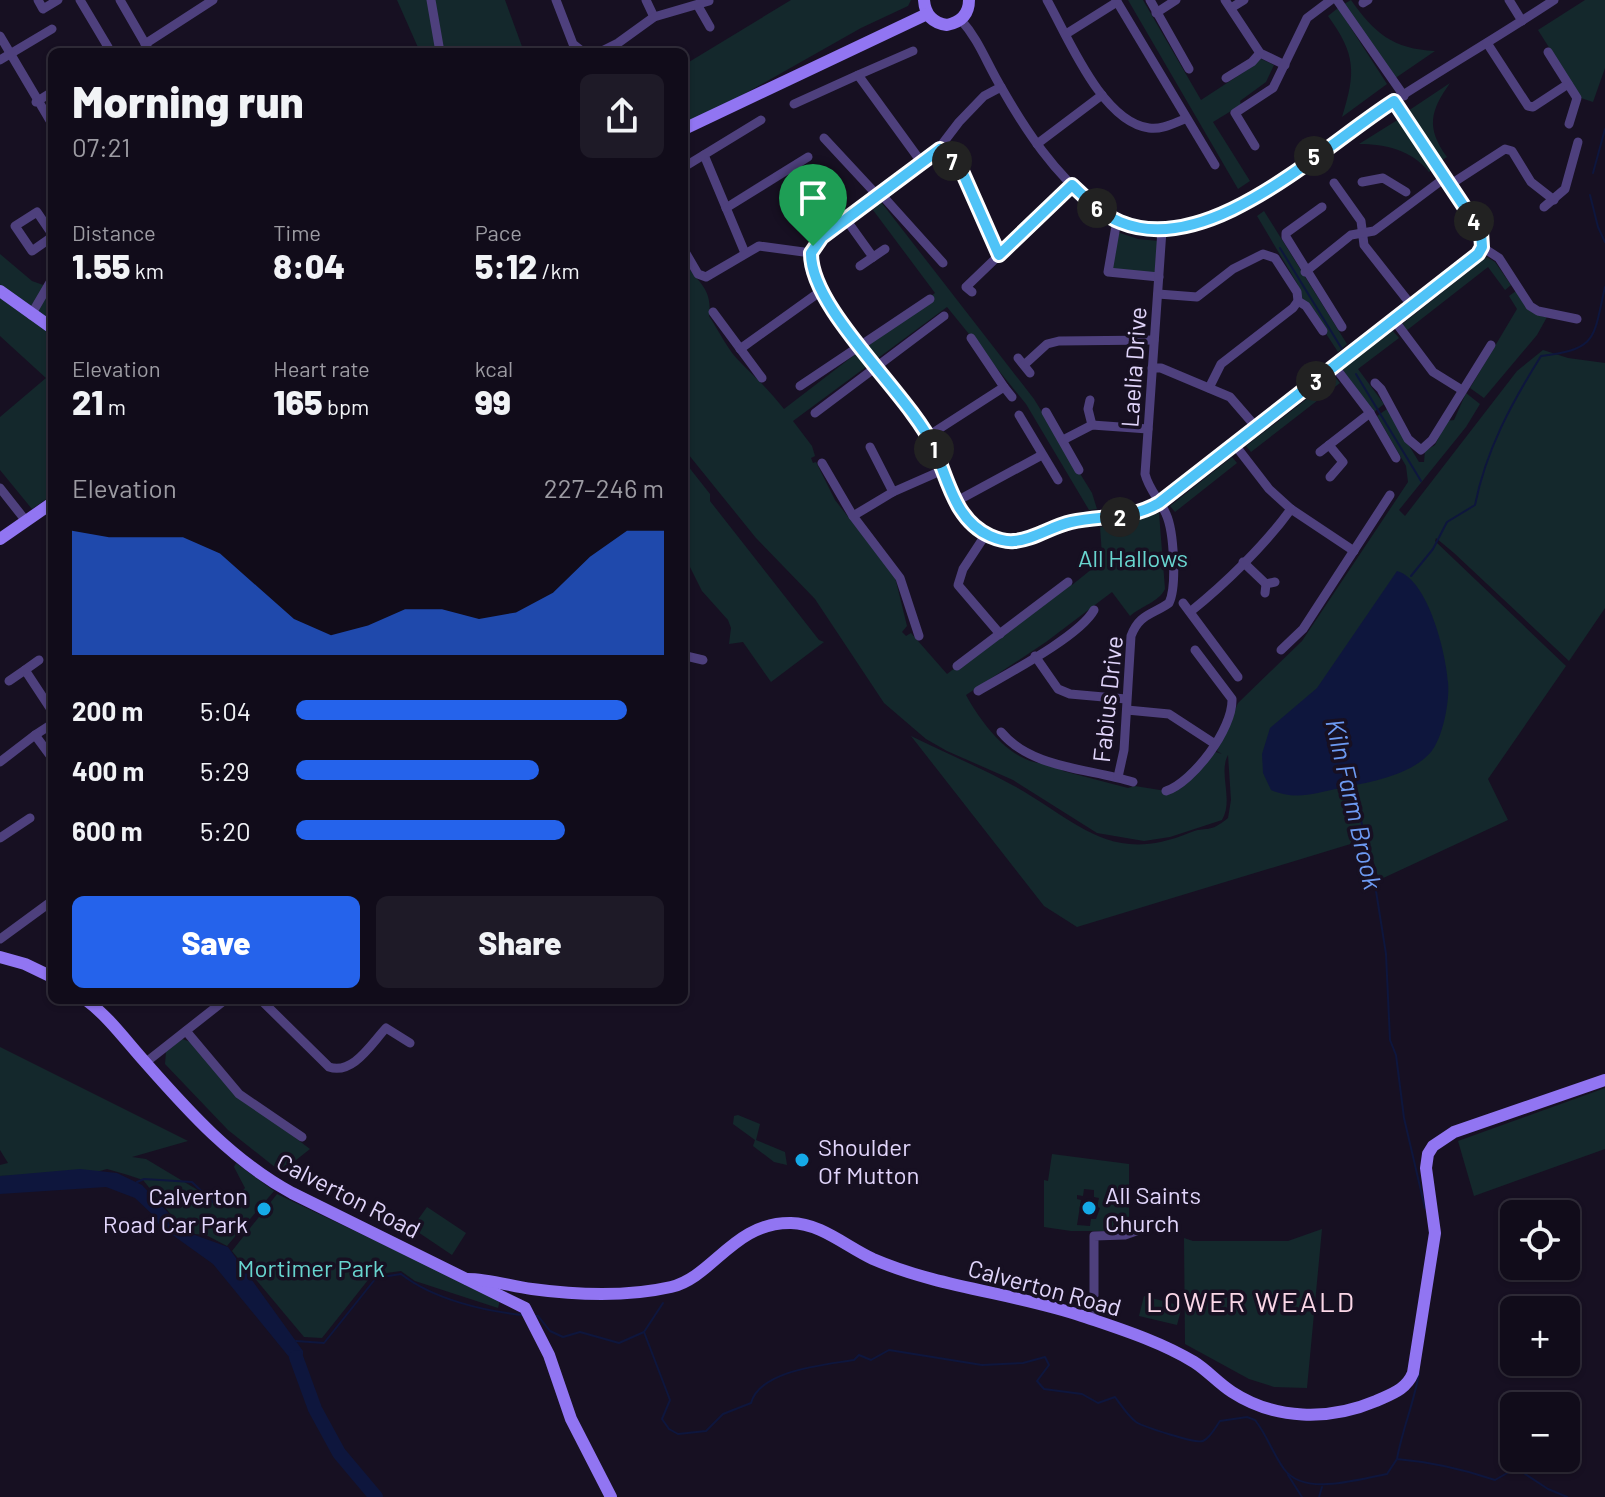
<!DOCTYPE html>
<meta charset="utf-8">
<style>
:root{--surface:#110c1a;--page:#1e1a27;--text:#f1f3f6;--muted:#9c9ba2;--line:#302c39;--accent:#2563eb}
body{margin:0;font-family:Barlow,sans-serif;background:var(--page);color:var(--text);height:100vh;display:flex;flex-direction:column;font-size:30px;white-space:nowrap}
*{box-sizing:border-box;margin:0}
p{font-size:26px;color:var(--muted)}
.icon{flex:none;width:44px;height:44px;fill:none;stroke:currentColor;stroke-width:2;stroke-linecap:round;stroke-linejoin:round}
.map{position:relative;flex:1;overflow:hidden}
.details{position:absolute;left:48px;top:48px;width:640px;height:956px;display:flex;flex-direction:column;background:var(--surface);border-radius:12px;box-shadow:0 2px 6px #0004,0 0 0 2px var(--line)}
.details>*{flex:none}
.fabs{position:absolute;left:1500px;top:1200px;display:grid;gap:16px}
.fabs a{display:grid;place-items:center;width:80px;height:80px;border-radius:12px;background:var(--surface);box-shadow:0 2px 6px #0004,0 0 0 2px var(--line);font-size:40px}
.pin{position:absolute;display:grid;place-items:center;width:68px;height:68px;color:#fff;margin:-82px -34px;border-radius:50% 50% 50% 0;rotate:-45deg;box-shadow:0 0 8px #0007}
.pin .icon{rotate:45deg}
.km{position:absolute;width:40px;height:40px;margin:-20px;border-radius:50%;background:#222;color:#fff;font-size:22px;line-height:40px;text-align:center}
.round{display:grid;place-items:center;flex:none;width:84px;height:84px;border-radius:12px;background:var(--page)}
.head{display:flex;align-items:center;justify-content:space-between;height:136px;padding:0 24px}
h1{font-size:44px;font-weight:800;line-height:60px}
.figures{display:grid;grid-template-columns:repeat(3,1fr);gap:12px;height:136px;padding:8px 24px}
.figures div{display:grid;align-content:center}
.figures b{font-size:34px;font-weight:800}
.figures small{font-size:22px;font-weight:400}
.figures p{font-size:22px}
.chart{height:224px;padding:16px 24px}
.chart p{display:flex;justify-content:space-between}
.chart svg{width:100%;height:144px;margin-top:8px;fill:var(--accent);opacity:.7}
.action{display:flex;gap:16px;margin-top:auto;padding:16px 24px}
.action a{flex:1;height:92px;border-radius:12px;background:var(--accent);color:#fff;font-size:32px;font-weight:800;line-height:92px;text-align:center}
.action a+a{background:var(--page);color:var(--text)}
ul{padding:0 24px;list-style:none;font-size:26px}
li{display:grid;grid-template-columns:128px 96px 1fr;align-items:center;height:60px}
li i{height:20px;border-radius:10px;background:var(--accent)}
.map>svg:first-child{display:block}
.green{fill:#14282c;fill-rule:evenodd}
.water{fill:#0e163d}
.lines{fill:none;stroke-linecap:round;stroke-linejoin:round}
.stream{stroke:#0e163d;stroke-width:2}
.river{stroke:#0e163d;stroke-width:14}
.street{stroke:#4e407d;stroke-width:9}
.secondary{stroke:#9175f2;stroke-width:12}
.route-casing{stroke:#fff;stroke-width:16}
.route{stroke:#4fc3f7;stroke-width:10}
.poi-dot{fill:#15a9e7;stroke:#171022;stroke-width:3}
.labels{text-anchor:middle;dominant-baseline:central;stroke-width:7;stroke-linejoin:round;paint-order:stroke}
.street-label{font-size:24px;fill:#e1d5fb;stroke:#171022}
.park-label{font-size:24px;fill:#68d5cf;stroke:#171022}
.poi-label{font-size:24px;fill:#e1d5fb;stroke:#171022;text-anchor:start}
.water-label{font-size:26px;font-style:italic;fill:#6d9af2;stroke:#171022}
.quarter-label{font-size:28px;letter-spacing:2px;fill:#fbd7e7;stroke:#171022}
</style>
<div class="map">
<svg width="1605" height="1497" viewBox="0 0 1605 1497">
<rect width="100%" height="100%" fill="#171022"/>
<g class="green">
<path d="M397 0H505L524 52H420Z"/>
<path d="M791 0H911L908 6 861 28 684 128V65Z"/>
<path d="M1128 0H1143L1201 100 1253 66 1259 58 1274 65 1266 82 1240 101 1241 105 1213 122 1250 181 1238 189Z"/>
<path d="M1351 0C1374 33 1393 49 1435 51L1394 79 1344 4Z"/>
<path d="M1585 0H1605V68L1593 102 1581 98 1538 30Z"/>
<path d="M1338 8 1387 84 1342 117C1356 73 1356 54 1328 16Z"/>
<path d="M1450 83C1430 111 1426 128 1447 157L1439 162 1405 113Z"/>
<path d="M1399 119 1434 168 1429 172C1412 150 1385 144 1359 144Z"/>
<path d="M881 202 1034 399 1092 493 1097 509 1089 510 1026 404 947 307 793 421 812 446 815 456 811 458 813 463 816 462 835 500 895 577 907 626 902 632 906 636 911 633 947 674 1068 582 1072 585 1098 564 1099 556 1102 555 1100 527 1126 524 1159 513 1165 589C1159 602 1141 606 1130 616L1112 592 1046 642 966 695C979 719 1005 755 1034 762 1042 764 1051 764 1060 766L1063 771 1128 788 1135 786 1166 791 1210 750 1222 754 1217 751 1238 703 1302 641 1408 482 1406 466 1377 416 1387 409 1419 462H1424L1425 451 1435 445 1447 421 1454 420 1466 393 1480 404 1466 427 1399 510 1405 516 1517 371 1543 350 1568 358 1605 363V608L1569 661 1454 553 1436 538 1435 541 1566 666 1488 779 1508 820 1379 880 1367 839 1077 927 1044 906 911 736C945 753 982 768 1016 787 1079 823 1111 865 1189 833 1208 825 1207 835 1228 818L1231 800 1228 755C1218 773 1234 800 1222 820L1170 837 1144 841 1097 833 1013 780 947 751 926 739 884 703 815 599 756 538 684 449V261C697 283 713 287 709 316 719 331 728 351 742 364 757 379 770 391 784 409L935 293 873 210Z"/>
<path d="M1264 211 1347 344 1338 352 1298 291V285L1257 216Z"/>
<path d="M1114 231 1138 239 1159 241 1157 276 1110 271Z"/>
<path d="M0 254 32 281 46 286 52 292V495L32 509 0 470V417L46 378 0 336Z"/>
<path d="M1487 257 1495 262 1511 285 1505 290 1488 267 1406 331 1401 325Z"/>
<path d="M1516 291C1524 304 1531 316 1547 317L1537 335 1484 398 1470 388 1517 309 1509 296Z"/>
<path d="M1393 331 1399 338 1358 369 1384 404 1374 412 1342 369Z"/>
<path d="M1335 377 1340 383 1251 452 1246 446Z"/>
<path d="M1232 457 1237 463 1175 512 1170 506Z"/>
<path d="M684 461 710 494V501L819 640 824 642 771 682 743 642 729 644 731 628 728 620 702 591 684 555Z"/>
<path d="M182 1039 194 1043 239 1095 310 1149 281 1172 228 1130 165 1064 166 1052Z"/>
<path d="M0 1047 188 1141 132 1157 146 1159 221 1204H230L245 1188 234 1167 236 1163 274 1191 227 1246 206 1235 195 1234 173 1217 143 1180 128 1175 107 1169 89 1174 0 1176V1165L8 1163 0 1150Z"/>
<path d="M1605 1088V1149L1474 1196 1458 1141Z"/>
<path d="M738 1115 760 1124 756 1140 785 1152 787 1165 774 1162 753 1146 755 1140 733 1124 734 1116Z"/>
<path d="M1052 1154 1129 1164V1231H1071L1044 1227V1180L1048 1181ZM1084 1189 1094 1190V1197L1099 1198 1097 1207 1100 1208 1096 1219H1091L1090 1226 1077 1225 1081 1200 1077 1199V1195L1083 1196Z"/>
<path d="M277 1194 500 1300 498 1308 415 1281 401 1271 372 1275 322 1338 304 1337 232 1251Z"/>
<path d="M427 1207 466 1233 452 1255 412 1228Z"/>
<path d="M1322 1229 1307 1388 1274 1387 1249 1379 1185 1344 1184 1238 1193 1241H1288Z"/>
<path d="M1144 1296 1182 1306 1177 1325 1139 1316Z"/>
</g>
<g class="water">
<path d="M1397 571C1428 579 1446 653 1448 682 1450 700 1443 738 1431 752 1410 776 1370 782 1341 788 1314 793 1297 801 1271 790L1263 773 1262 754 1270 728 1317 688Z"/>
<path d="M80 1169 117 1173 142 1185 175 1220 192 1234 228 1247 303 1351V1374L213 1264 160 1226 152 1214 135 1198 106 1187 0 1194V1176Z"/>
</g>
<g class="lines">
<g class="stream">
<path d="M1593 173 1605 129"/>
<path d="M1590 195 1598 227 1605 242"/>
<path d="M1280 248 1342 349"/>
<path d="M1356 374 1421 481"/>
<path d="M1411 576 1433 549 1447 522 1475 505C1486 450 1511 404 1541 356 1598 349 1593 339 1605 287"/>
<path d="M1353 782 1376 891 1386 954 1390 1040 1396 1055 1404 1118 1425 1208"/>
<path d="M137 1182 144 1179 192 1182 214 1203 225 1206"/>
<path d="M533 1316H538L550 1331 563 1337 580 1332 619 1343 644 1332 663 1303"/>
<path d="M644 1332 670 1400 662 1419 669 1429 678 1434 706 1431 723 1414 751 1403C760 1370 824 1365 854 1360L859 1355 871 1360 889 1350 982 1365 1023 1363 1045 1357 1049 1365 1037 1381 1044 1389 1082 1394 1098 1403 1115 1397C1121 1405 1128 1416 1136 1422 1144 1427 1196 1444 1203 1441 1210 1438 1215 1428 1220 1421L1247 1417 1255 1420C1267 1435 1273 1454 1284 1469 1304 1497 1359 1479 1387 1474L1397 1459C1431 1462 1463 1469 1495 1480L1516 1468 1548 1489 1567 1497"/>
<path d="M296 1341 324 1343 376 1278 401 1274C433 1299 483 1311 523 1315"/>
<path d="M1397 1459C1402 1430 1414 1403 1419 1373"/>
<path d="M1288 1475 1302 1497"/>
<path d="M1319 1497 1322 1487"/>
</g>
<path class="river" d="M296 1357 315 1409 339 1453 376 1497"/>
<g class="street">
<path d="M38 0 43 9 58 0"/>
<path d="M80 0 108 47"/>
<path d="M120 0 150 52"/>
<path d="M431 0 440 52"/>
<path d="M556 0 573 44 583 52"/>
<path d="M646 0 654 17"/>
<path d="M1047 0C1068 37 1102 122 1149 128 1162 130 1174 123 1185 119"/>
<path d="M1116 0 1215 165"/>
<path d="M1150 0 1189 69"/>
<path d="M1225 0 1260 53 1285 65"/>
<path d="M1337 0 1404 96"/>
<path d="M1509 0 1522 21"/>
<path d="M1363 3 1368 0"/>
<path d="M698 6 710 27"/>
<path d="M1231 8 1244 0"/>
<path d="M1156 13 1176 0"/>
<path d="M961 20C979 40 987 64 1001 87 1026 131 1054 173 1094 205 1115 223 1144 233 1172 230 1247 220 1314 154 1375 113 1434 74 1495 39 1554 0"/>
<path d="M1066 34 1117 2"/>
<path d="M0 36 52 124"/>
<path d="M1487 43 1528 106 1533 107 1568 84"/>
<path d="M145 44 213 0"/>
<path d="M600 52 618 43 654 17 709 1"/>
<path d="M1548 52 1577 98 1569 124"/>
<path d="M0 60 52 29"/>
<path d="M858 75 913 51"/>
<path d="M1226 78 1252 62 1260 53"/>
<path d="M1001 87 984 96 959 122 933 156 822 237 811 253 815 277 873 368 928 436 955 502 964 515 986 534 1018 541 1070 522 1126 517 1159 503 1478 254 1482 247 1481 232 1394 101"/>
<path d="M36 102 52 92"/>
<path d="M794 104 858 75 922 163"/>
<path d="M824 138 877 195"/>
<path d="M1037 144 1102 95"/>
<path d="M1255 146 1235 113 1273 88 1307 18 1331 0"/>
<path d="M940 149 961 169 999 255"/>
<path d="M704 155 745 253"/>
<path d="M684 167 761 120"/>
<path d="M1362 182 1383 178 1406 192"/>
<path d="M1334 183 1361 221 1364 245 1412 306"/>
<path d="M1451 184 1505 149 1512 151 1531 182 1554 200"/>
<path d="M880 193 943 263"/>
<path d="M1322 207 1286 233V237L1342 327"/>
<path d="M1544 207 1565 189 1578 142"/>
<path d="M726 208 808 157"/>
<path d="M845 218 873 257"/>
<path d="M1117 220 1108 272 1159 277"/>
<path d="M52 234 37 212 15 226 32 251 52 237"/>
<path d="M1482 247 1499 258 1530 306 1538 311 1577 319"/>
<path d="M684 250 698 274 706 277 759 246 811 253"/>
<path d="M860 266 885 249"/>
<path d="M1305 272 1351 235 1374 231 1446 177"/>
<path d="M972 292 966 287 1072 185"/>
<path d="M1158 294 1197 297 1233 269 1263 254 1275 258 1297 292 1298 301 1293 308 1221 364 1209 388"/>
<path d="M1298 301 1306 306 1323 331"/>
<path d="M713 312 762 378"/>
<path d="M31 315 52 279"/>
<path d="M1394 320 1433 372 1462 390"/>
<path d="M971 338 1004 387"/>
<path d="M740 349 821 291"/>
<path d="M1018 358 1030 373"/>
<path d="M1024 365 1047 344 1059 341 1154 340"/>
<path d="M1335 367 1370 413 1396 458"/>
<path d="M1152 368H1161L1230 397 1256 427"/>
<path d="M1375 383 1381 389 1408 439 1421 450 1432 440 1491 345"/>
<path d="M800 386 930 299"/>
<path d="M1090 400 1088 409 1092 425"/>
<path d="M1046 412 1079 470"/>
<path d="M815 413 944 316"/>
<path d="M1019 415 1058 480"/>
<path d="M928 436 1004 387 1012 397"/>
<path d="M1063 440 1092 425 1148 429"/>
<path d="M1235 445 1269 489 1291 509 1354 551"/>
<path d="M1329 445 1343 462 1330 477"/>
<path d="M870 447 893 492 943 470"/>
<path d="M1320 452 1370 413"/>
<path d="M822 463 853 516"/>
<path d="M0 488 26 521"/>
<path d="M893 492 853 516 900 578 919 636"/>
<path d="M955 502 1042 455"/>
<path d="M986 534 963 569 958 585 1000 634"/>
<path d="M1243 562 1266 584"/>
<path d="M1265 593 1266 584 1275 582"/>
<path d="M1183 603 1238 677"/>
<path d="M1190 612C1225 584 1265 545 1291 509"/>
<path d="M1281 650 1303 629 1390 495"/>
<path d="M686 656 703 660"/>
<path d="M1035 656 1058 689 1070 694 1126 699"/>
<path d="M957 666 1068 582"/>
<path d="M25 670 39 660"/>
<path d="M9 681 25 670 52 711"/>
<path d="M978 691C1007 674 1080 636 1094 610"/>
<path d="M1127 710 1169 714 1215 744"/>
<path d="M1001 732C1032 769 1089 768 1133 782"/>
<path d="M35 735 52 724"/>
<path d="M0 762 35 735 52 758"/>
<path d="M1118 777 1124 750 1131 636C1139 614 1152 615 1169 603 1177 587 1174 531 1166 514 1160 500 1149 490 1145 474L1162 230"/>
<path d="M1166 791C1193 782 1233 729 1232 699L1195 650"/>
<path d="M0 838 30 818"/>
<path d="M0 939 52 901"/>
<path d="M261 1000 329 1067C353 1075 371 1044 386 1028L410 1043"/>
<path d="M186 1031 239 1094 302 1137"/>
<path d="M145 1063 225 1000"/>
<path d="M1094 1320V1236L1125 1235 1145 1228"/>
</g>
<g class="secondary">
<path d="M924 0C925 15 933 23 947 25 961 22 969 14 969 0"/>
<path d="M684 129 927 14"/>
<path d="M0 291 52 328"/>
<path d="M0 539 52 503"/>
<path d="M0 957 25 964 52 977"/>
<path d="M86 1000C109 1017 126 1041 145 1062 189 1112 233 1161 292 1193L525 1308 549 1355 571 1419 611 1497"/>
<path d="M467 1279C489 1279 510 1286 532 1289 576 1295 627 1297 671 1287 713 1277 734 1222 791 1223 820 1223 847 1247 873 1259 940 1288 1014 1293 1082 1316 1120 1329 1159 1341 1194 1362 1207 1370 1218 1383 1232 1392 1275 1420 1329 1421 1376 1401 1391 1394 1406 1390 1413 1373L1435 1233 1426 1168 1428 1154 1433 1146 1454 1132 1605 1080"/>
</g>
</g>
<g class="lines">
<defs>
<path id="route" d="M1394 101 1481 232 1482 247 1478 254 1159 503C1130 520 1102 515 1071 522 1052 526 1033 540 1014 541 1005 542 997 539 990 536 954 520 948 478 933 446 909 394 810 309 811 253L822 237 940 149 961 169 999 255 1072 185C1087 199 1101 214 1120 222 1209 259 1323 146 1394 101Z"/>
</defs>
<use href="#route" class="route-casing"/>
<use href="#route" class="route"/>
</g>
<g class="poi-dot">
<circle cx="802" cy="1160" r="8"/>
<circle cx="1089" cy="1208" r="8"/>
<circle cx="264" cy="1209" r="8"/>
</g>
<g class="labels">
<g class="street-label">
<text transform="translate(1133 367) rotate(-86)">Laelia Drive</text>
<text transform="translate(1107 699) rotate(-84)">Fabius Drive</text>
<text transform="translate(349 1195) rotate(27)">Calverton Road</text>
<text transform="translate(1045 1287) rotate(15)">Calverton Road</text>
</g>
<g class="park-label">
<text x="1133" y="557">All Hallows</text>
<text x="311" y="1267">Mortimer Park</text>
</g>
<g class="poi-label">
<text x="818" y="1146">Shoulder<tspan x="818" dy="28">Of Mutton</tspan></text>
<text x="1105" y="1194">All Saints<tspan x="1105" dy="28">Church</tspan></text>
<text x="248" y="1195" text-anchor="end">Calverton<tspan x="248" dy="28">Road Car Park</tspan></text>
</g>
<g class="water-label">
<text transform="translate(1355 804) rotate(77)">Kiln Farm Brook</text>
</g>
<g class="quarter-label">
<text x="1251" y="1301">LOWER WEALD</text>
</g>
</g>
</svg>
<div class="fabs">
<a><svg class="icon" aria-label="locate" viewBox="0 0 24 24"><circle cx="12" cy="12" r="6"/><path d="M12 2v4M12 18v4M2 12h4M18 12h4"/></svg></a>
<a>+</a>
<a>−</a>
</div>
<div class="pin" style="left:813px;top:246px;background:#1e9e55"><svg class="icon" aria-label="arrive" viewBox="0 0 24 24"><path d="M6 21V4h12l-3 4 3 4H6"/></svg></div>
<b class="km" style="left:934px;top:449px">1</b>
<b class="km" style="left:1120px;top:517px">2</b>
<b class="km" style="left:1316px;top:381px">3</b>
<b class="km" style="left:1474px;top:221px">4</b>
<b class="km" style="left:1314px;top:156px">5</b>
<b class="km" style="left:1097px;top:208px">6</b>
<b class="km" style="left:952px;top:161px">7</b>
<section class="details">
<div class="head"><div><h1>Morning run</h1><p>07:21</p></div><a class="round"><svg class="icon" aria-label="share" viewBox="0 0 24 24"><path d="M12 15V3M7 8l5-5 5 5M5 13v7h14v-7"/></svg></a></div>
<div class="figures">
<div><p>Distance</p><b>1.55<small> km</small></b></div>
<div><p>Time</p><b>8:04</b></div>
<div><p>Pace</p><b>5:12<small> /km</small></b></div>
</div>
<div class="figures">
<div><p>Elevation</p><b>21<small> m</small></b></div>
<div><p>Heart rate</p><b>165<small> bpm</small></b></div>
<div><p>kcal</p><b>99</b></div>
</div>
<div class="chart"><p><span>Elevation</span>227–246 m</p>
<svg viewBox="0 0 160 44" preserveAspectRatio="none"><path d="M0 44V6L10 8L20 8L30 8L40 13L50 23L60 33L70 38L80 35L90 30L100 30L110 33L120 31L130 25L140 14L150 6L160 6V44z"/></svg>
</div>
<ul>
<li><b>200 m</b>5:04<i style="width:90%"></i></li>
<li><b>400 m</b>5:29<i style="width:66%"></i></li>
<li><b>600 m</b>5:20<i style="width:73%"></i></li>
</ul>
<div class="action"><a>Save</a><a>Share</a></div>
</section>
</div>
